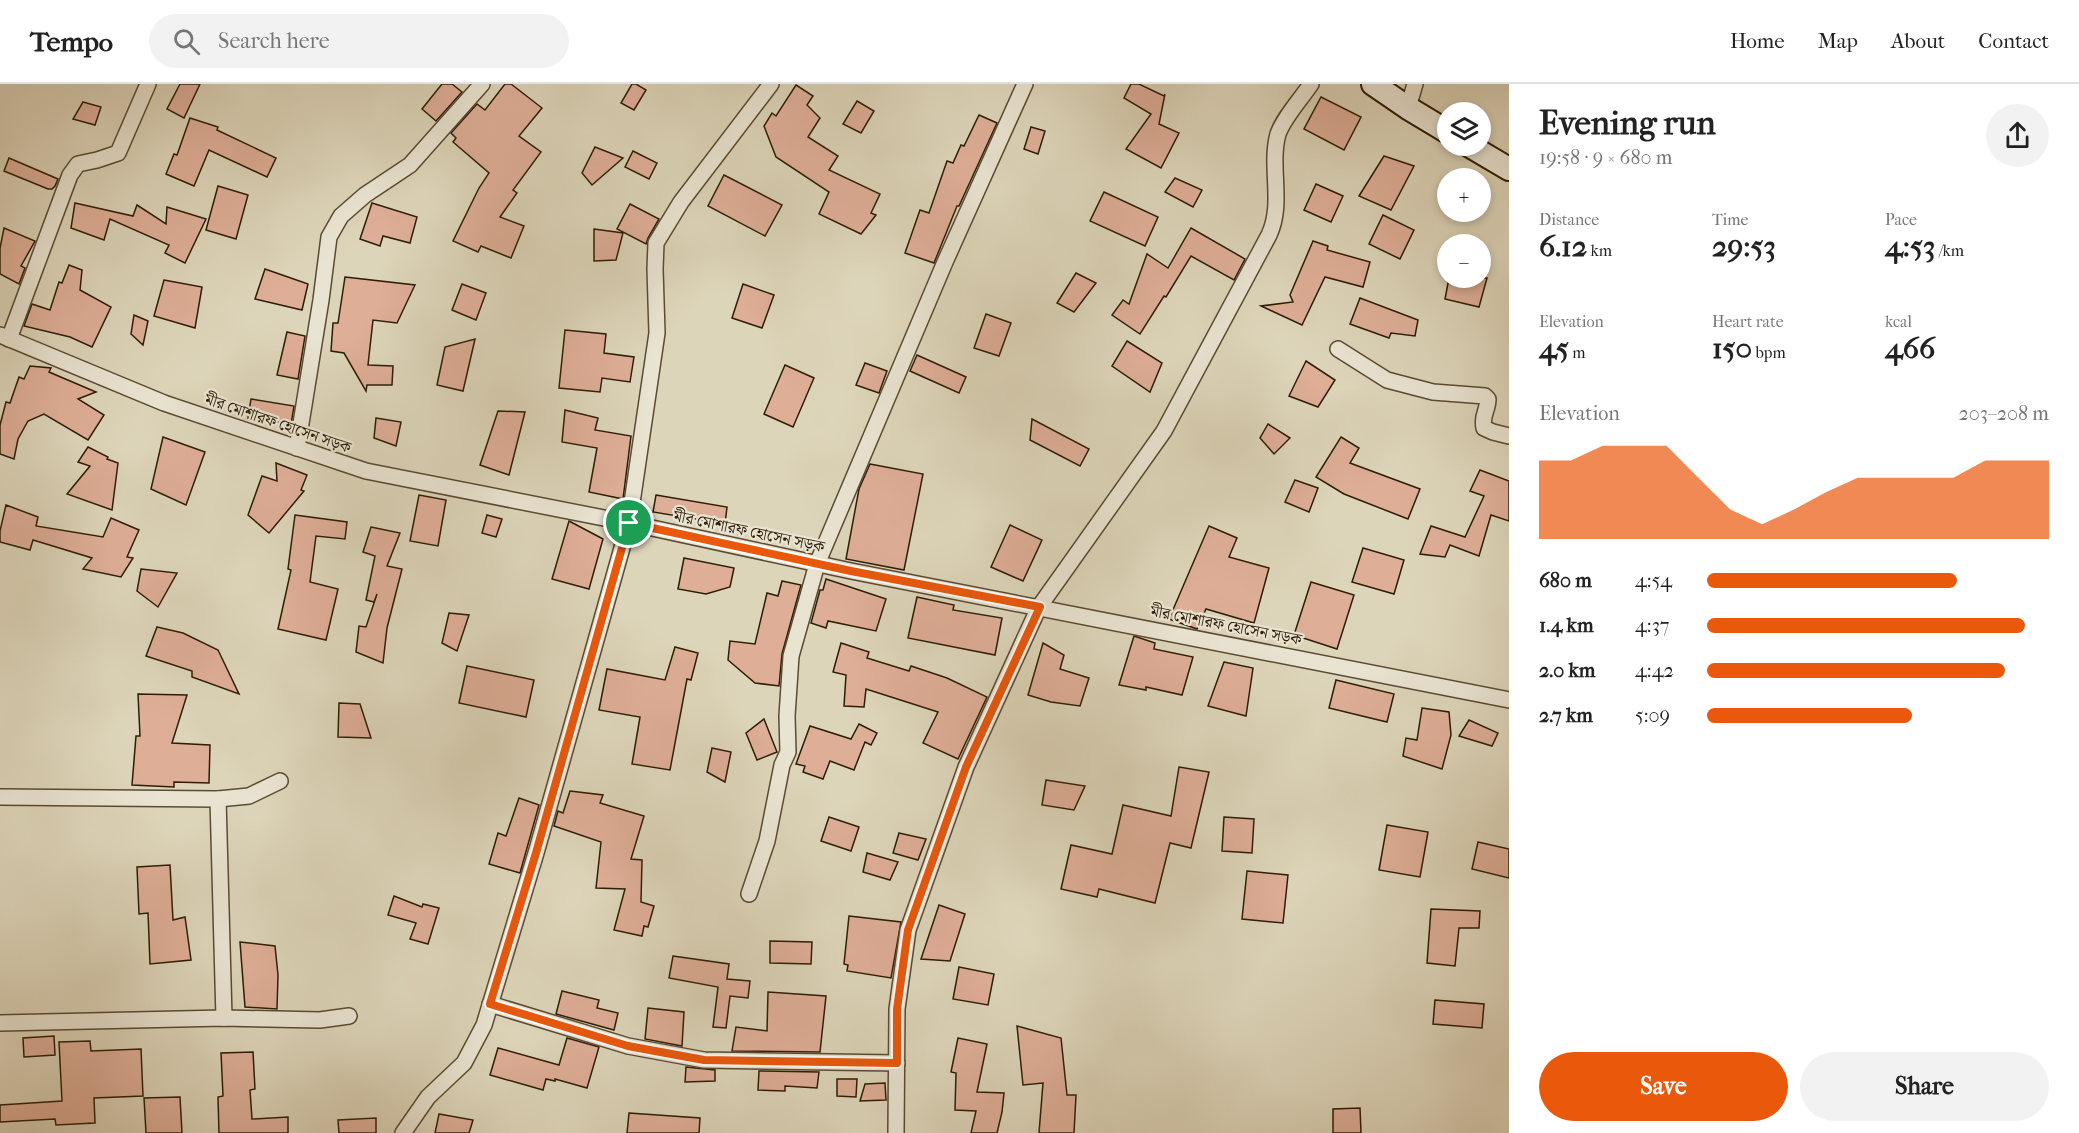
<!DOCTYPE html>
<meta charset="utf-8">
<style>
:root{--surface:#fff;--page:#f2f2f2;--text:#222;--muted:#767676;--line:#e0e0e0;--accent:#ea580c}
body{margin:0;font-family:"IM FELL French Canon","Noto Serif Bengali",serif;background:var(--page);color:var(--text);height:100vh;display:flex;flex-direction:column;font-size:22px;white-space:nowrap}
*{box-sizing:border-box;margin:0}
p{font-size:20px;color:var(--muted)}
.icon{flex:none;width:33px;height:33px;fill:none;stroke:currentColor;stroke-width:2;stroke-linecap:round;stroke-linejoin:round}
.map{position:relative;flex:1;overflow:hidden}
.panel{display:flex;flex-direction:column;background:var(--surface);width:570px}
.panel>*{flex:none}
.buttons{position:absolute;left:1437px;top:18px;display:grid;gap:12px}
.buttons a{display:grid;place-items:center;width:54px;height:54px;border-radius:50%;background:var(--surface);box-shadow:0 3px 9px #0003;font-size:30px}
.pin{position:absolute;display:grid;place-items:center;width:51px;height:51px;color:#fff;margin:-26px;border:3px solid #fff;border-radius:50%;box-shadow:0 2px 6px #0007}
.round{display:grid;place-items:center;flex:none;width:63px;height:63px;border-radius:32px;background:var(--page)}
.overview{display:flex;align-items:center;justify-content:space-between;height:102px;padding:0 30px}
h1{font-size:33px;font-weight:700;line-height:45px}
.stats{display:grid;grid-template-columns:repeat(3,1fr);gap:9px;height:102px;padding:6px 30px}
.stats div{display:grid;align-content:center}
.stats b{font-size:30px;font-weight:700}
.stats small{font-size:16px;font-weight:400}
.stats p{font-size:16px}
.chart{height:168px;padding:12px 30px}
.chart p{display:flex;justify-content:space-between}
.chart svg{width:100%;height:108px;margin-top:6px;fill:var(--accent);opacity:.7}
.primary-button{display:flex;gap:12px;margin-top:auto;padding:12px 30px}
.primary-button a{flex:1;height:69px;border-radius:36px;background:var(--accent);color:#fff;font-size:24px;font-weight:700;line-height:69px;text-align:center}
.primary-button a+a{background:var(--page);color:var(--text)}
ul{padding:0 30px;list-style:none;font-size:20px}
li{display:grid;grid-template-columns:96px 72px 1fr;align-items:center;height:45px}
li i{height:15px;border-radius:8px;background:var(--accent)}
header{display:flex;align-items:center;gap:36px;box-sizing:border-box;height:84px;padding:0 30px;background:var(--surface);border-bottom:2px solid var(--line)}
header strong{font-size:28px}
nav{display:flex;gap:33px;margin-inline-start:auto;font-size:21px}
.search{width:420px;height:54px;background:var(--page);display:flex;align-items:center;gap:15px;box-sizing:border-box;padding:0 21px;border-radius:33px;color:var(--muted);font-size:22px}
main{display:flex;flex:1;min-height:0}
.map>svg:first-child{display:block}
.building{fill:#deae97;stroke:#2e1d04;stroke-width:1.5}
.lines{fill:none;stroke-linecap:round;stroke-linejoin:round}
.minor-casing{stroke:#5a4b32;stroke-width:18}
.secondary-casing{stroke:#2e1d04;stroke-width:26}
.minor{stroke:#e9e4d2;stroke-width:15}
.secondary{stroke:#e9e4d2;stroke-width:22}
.route-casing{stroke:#fff;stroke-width:12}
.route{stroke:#ea580c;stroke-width:8}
.labels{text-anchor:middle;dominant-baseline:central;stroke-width:4.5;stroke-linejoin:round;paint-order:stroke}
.street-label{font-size:16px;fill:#2e1d04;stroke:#e9e4d2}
</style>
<header>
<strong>Tempo</strong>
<div class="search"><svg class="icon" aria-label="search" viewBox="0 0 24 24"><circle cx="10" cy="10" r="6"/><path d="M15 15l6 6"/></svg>Search here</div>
<nav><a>Home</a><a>Map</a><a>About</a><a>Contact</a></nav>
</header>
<main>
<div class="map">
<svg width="1509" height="1049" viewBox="0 0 1509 1049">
<rect width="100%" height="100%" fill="#ddd5ba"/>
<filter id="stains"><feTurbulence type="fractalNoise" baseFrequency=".00333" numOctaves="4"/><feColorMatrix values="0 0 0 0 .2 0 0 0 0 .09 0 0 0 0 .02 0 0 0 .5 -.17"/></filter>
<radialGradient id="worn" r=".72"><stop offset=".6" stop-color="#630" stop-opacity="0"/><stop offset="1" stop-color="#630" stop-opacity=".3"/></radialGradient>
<g class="building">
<path d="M180 0H200L184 34 167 25Z"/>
<path d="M442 0H452L462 8 436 37 422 25Z"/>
<path d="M505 0H511L542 24 519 52 541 68 513 106 517 109 500 133 524 142 511 174 481 162 478 168 453 157 479 104 489 89 453 58 456 54 451 49 477 20 485 26Z"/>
<path d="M632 0H636L646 6 634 26 621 19Z"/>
<path d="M1131 0H1139L1164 12 1165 10 1159 40 1179 49 1161 84 1126 65 1151 30 1124 14Z"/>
<path d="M796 1 813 12 807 21 820 34 808 53 838 72 829 86 880 110 871 129 876 131 861 150 819 130 829 108 776 73 764 42 772 29 776 32Z"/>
<path d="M1321 13 1361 33 1344 66 1304 45Z"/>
<path d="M857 17 874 27 861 49 843 40Z"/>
<path d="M83 18 101 23 95 41 73 35Z"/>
<path d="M979 31 997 39 959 122H957L934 179 905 169 920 126 929 129 947 77 953 79 961 61 964 62Z"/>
<path d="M190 34 218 43 217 46 276 74 267 93 209 66 194 102 166 90 174 70 177 71Z"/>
<path d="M1031 43 1045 47 1038 70 1024 65Z"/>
<path d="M595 63 623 74 592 101 582 89Z"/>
<path d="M633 67 657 79 649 95 625 83Z"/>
<path d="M1384 72 1414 82 1391 126 1359 112Z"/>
<path d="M9 74 58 95 55 102 52 105H48L4 87Z"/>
<path d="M724 91 782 121 765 152 708 122Z"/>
<path d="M1175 94 1202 106 1193 123 1165 108Z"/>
<path d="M1316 100 1343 112 1331 138 1304 126Z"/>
<path d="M218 102 248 111 236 155 206 146Z"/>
<path d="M1104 108 1158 133 1145 162 1090 137Z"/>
<path d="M75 119 133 132 137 121 166 140 167 123 206 135 185 179 165 169 169 161 110 135 104 156 71 144Z"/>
<path d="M372 119 417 133 410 159 383 152 380 162 360 155Z"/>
<path d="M630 120 659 135 648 154 646 160 617 145Z"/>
<path d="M1383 131 1414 146 1400 175 1369 160Z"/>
<path d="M4 144 35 157 21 182 25 184 19 200 0 190V164Z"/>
<path d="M1191 144 1245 175 1234 196 1191 172 1166 213 1164 212 1140 250 1112 231 1123 216 1129 220 1147 170 1168 184Z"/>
<path d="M594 145 623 149 616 176 594 177Z"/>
<path d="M1313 157 1328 162 1327 166 1370 178 1363 203 1325 193 1302 241 1261 222 1293 218 1290 211Z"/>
<path d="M69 181 82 186 80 206 111 223 92 263 70 253 24 242 32 220 50 226 59 198 62 199Z"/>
<path d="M265 185 308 200 302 226 255 215Z"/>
<path d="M1076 189 1096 199 1074 228 1057 219Z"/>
<path d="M345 193 415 201 397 239 373 236 368 281 393 282 392 301H367L366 307 344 269 331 267 333 239H338Z"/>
<path d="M1449 194H1487L1479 223 1445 215Z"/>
<path d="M164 196 202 203 195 244 154 232Z"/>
<path d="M462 200 486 209 476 236 452 226Z"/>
<path d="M743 200 774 211 762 244 732 234Z"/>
<path d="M1360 214 1418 236 1415 252 1391 249 1389 254 1350 240Z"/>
<path d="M986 230 1011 239 999 272 974 264Z"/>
<path d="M134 231 148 237 143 261 131 250Z"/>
<path d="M565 246 606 250 604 269 634 273 630 298 602 294 600 308 559 304Z"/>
<path d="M287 248 305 252 298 295 277 291Z"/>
<path d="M475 255 463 307 437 301 445 263Z"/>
<path d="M1127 257 1162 279 1150 308 1112 282Z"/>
<path d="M917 271 966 293 959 309 910 287Z"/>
<path d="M1306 277 1335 296 1318 323 1289 312Z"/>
<path d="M865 279 887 287 879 309 856 301Z"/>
<path d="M785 281 814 294 793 343 764 330Z"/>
<path d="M30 282 51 284 49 288 96 308 78 315 104 331 88 356 44 330 28 337 18 355 14 375 0 370V341L6 318 10 319 19 293 24 295Z"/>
<path d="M251 315 294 322 291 340 248 334Z"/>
<path d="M565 326 598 334 595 346 631 352 623 415 589 408 597 364 562 358Z"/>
<path d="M498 327 525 328 509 391 480 381Z"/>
<path d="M376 334 401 338 396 362 374 354Z"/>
<path d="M1032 335 1089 365 1080 382 1030 356Z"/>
<path d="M1268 340 1290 354 1274 370 1260 354Z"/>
<path d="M163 353 205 368 186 421 151 405Z"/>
<path d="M1341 353 1359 364 1350 379 1420 405 1408 435 1344 410 1316 393Z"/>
<path d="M88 363 108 373 107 375 118 379 112 426 67 410 90 382 78 378Z"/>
<path d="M276 379 307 391 301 406 304 407 269 449 248 431 262 392 277 397Z"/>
<path d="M870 380 923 390 904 486 846 475 859 405Z"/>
<path d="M1480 386 1509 397V437L1491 431 1479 472 1450 461 1445 473 1420 470 1431 442 1465 453 1484 412 1470 407Z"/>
<path d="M1295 396 1318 404 1309 428 1285 418Z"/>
<path d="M419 411 446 416 438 462 410 457Z"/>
<path d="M656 411 727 423 725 440 653 428Z"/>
<path d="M6 421 38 433 36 442 103 453 111 434 139 446 127 473 133 474 121 493 83 485 92 474 33 456 30 466 0 458V447Z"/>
<path d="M295 431 347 438 345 455 316 452 310 498 338 505 326 556 278 545 291 486 288 485Z"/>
<path d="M487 431 502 435 496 453 482 449Z"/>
<path d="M569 437 603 455 589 505 552 495Z"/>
<path d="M1010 441 1042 456 1023 497 991 483Z"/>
<path d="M1209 442 1237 454 1229 473 1269 484 1254 539 1206 525 1197 545 1169 535Z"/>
<path d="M371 443 400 449 387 482 402 485 387 544 383 579 356 568 359 542 366 543 377 510 374 518 366 516 375 472 363 468Z"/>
<path d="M1363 464 1404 476 1394 510 1352 498Z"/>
<path d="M684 474 734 484 730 503 706 510 678 505Z"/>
<path d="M141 485 177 489 158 523 137 507Z"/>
<path d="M826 495 886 515 876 547 828 537 826 544 811 539 820 506H823Z"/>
<path d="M782 497 801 501 782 570 779 602 755 599 728 576 730 557 755 560 767 509 778 512Z"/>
<path d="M1311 498 1354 511 1337 565 1294 551Z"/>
<path d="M917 513 954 521 953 526 1002 534 995 571 908 554Z"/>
<path d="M449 529 469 531 457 567 442 559Z"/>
<path d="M157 543 183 549 218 566 239 610 192 593V587L146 572Z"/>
<path d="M1134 552 1155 559 1154 565 1193 573 1182 611 1146 603V606L1119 601Z"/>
<path d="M841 559 869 568 867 574 909 587 911 582 947 594 987 613 958 675 923 659 938 628 866 605 864 623 844 622 846 591 833 588Z"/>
<path d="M1043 559 1064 571 1060 585 1089 594 1080 622 1051 618 1028 611Z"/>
<path d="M675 563 698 569 691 596 687 595 670 686 632 680 640 633 599 626 607 585 665 596Z"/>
<path d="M1224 578 1253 584 1246 632 1208 622Z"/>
<path d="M467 582 534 596 526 633 459 619Z"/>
<path d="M1336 596 1394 610 1387 638 1329 624Z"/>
<path d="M138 610 187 611 172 659 210 661 209 699 174 698V703L132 701 136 652H140Z"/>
<path d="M339 619 360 620 371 654 338 653Z"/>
<path d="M1422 624 1449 628 1451 651 1442 685 1403 672 1406 654 1417 656Z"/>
<path d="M764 635 777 668 757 676 746 649Z"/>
<path d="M1469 636 1498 649 1492 662 1459 652Z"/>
<path d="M859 640 877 649 871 661 865 658 854 686 830 677 823 695 803 688 805 682 796 680 810 642 851 655Z"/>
<path d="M712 664 731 668 725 698 707 688Z"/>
<path d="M1179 683 1209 688 1191 764 1170 759 1155 819 1099 805 1097 813 1061 805 1071 761 1112 770 1123 721 1171 732Z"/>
<path d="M1046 696 1085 702 1074 726 1042 721Z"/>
<path d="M570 707 603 711 600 719 644 732 631 775 642 776 641 818 654 822 648 843 644 842 642 852 614 846 625 805 596 804 601 758 554 742 558 727 563 729Z"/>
<path d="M519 714 539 721 520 789 489 780 498 749 506 752Z"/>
<path d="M829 733 859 743 851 767 821 757Z"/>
<path d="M1224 733 1254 735 1252 769 1222 767Z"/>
<path d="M1387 741 1428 748 1420 793 1379 786Z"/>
<path d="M899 749 926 755 918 776 893 769Z"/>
<path d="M1478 758 1509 765V794L1472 785Z"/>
<path d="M867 769 898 778 890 796 863 788Z"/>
<path d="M170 781 173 836 185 833 191 876 150 880 148 829 139 830 137 783Z"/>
<path d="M1247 787 1288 791 1283 839 1242 835Z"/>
<path d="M394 812 422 823 423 820 439 824 428 860 410 855 416 839 388 831Z"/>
<path d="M939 821 965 830 950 877 921 875Z"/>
<path d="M1431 825 1480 827 1479 844H1459L1455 882 1427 879Z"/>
<path d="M849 832 901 838 891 894 847 887 848 881 844 880Z"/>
<path d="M770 857 812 858 811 880 770 879Z"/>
<path d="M240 858 275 862 278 891 277 925 245 923Z"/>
<path d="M673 872 729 880 727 895 750 897 748 914 730 912 726 944 713 943 718 903 669 894Z"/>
<path d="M959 883 994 890 988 921 953 915Z"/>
<path d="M562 907 599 916 597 924 618 929 614 946 556 930Z"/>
<path d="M768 908 826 912 820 968 732 967 736 943 767 947Z"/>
<path d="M1435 916 1484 920 1482 944 1433 940Z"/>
<path d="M648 924 684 928 682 962 645 955Z"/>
<path d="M1017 942 1061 954 1067 1011H1076L1074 1049H1039L1043 999 1023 1001Z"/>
<path d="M54 952 55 971 24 973 23 954Z"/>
<path d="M567 954 599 963 587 1004 555 995V997L546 995 543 1006 490 991 498 964 559 981Z"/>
<path d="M958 954 987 960 977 1008 1004 1009 1002 1028 997 1049H971L976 1027 955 1026 956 989 951 988Z"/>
<path d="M90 957 91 967 141 965 143 1012 94 1014 95 1039 56 1041 55 1035 0 1038V1021L62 1017 59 958Z"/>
<path d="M253 968 255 1005 250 1006 252 1035 288 1033V1049H219L218 1013 223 1012 221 969Z"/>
<path d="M686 983 715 986V997L685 998Z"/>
<path d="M759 987 819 988 817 1004 785 1002V1007L758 1006Z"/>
<path d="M837 995H857L856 1013 837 1012Z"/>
<path d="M885 999 886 1016 860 1017 865 1000Z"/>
<path d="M180 1013 182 1049H146L144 1014Z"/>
<path d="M1360 1024 1361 1049H1333V1025Z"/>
<path d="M629 1029 700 1034 699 1049H627Z"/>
<path d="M439 1030 473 1036 469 1049H435Z"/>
<path d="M376 1034V1049H339L338 1036Z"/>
</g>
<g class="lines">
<defs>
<g id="minor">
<path d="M1408 24 1415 0"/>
<path d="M0 251 164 319 366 387 629 439 851 487 1509 616"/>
<path d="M9 255 70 91 78 80 97 76 118 69 148 0"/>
<path d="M1338 265 1387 296 1433 308 1485 312 1488 315C1488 327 1481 331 1484 344L1493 348 1509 352"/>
<path d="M297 364 321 216 329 153 341 132 365 111 410 81 482 0"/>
<path d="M0 713 218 715 249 712 280 697"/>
<path d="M218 715 224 934"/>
<path d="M749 810 767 757 782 681 788 668 787 632 791 572 817 480 945 178 1025 0"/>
<path d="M490 920 628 962 704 976 897 979"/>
<path d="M0 939 224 934 320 936 349 932"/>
<path d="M403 1049 428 1013 464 979 484 941 536 769 629 439 657 249 655 185 656 159 681 118 771 0"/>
<path d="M896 1049 897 925 908 846 966 683 1039 523 1164 347 1269 151C1284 119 1269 83 1278 50 1284 33 1301 15 1311 0"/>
</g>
<g id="secondary">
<path d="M1373 0 1408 24 1448 48"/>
<path d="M1470 62 1509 85"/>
</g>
</defs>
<use href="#minor" class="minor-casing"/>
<use href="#secondary" class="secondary-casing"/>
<use href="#minor" class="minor"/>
<use href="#secondary" class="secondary"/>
</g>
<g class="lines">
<defs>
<path id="route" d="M629 439 851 487 1040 523 966 683 908 846 897 925V979L704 976 628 962 490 920 536 769Z"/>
</defs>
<use href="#route" class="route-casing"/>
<use href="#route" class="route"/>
</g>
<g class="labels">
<g class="street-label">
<text transform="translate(278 339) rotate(19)">মীর মোশারফ হোসেন সড়ক</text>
<text transform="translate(749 447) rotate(12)">মীর মোশারফ হোসেন সড়ক</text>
<text transform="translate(1226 541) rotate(11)">মীর মোশারফ হোসেন সড়ক</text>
</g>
</g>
<rect width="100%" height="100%" filter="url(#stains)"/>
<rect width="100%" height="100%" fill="url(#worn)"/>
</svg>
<div class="buttons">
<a><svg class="icon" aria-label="layers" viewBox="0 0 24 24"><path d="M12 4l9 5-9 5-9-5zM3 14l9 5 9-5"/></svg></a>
<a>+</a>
<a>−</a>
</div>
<div class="pin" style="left:629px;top:439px;background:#1e9e55"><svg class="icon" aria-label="arrive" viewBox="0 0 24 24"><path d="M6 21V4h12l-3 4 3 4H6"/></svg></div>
</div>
<section class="panel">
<div class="overview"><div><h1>Evening run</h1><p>19:58 · 9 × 680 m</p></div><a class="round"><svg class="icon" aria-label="share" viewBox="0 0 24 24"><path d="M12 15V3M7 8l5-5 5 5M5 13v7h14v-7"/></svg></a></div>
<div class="stats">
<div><p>Distance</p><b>6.12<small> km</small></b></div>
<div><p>Time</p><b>29:53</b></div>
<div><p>Pace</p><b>4:53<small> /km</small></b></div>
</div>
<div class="stats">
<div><p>Elevation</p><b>45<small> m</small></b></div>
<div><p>Heart rate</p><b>150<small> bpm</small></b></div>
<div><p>kcal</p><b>466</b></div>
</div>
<div class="chart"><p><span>Elevation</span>203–208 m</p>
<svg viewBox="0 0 160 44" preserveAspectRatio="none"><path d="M0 44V12L10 12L20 6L30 6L40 6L50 19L60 32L70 38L80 32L90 25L100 19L110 19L120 19L130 19L140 12L150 12L160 12V44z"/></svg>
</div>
<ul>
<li><b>680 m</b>4:54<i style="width:73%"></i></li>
<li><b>1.4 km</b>4:37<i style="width:93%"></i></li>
<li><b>2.0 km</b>4:42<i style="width:87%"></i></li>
<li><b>2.7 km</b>5:09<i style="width:60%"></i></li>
</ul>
<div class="primary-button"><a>Save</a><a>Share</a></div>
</section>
</main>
